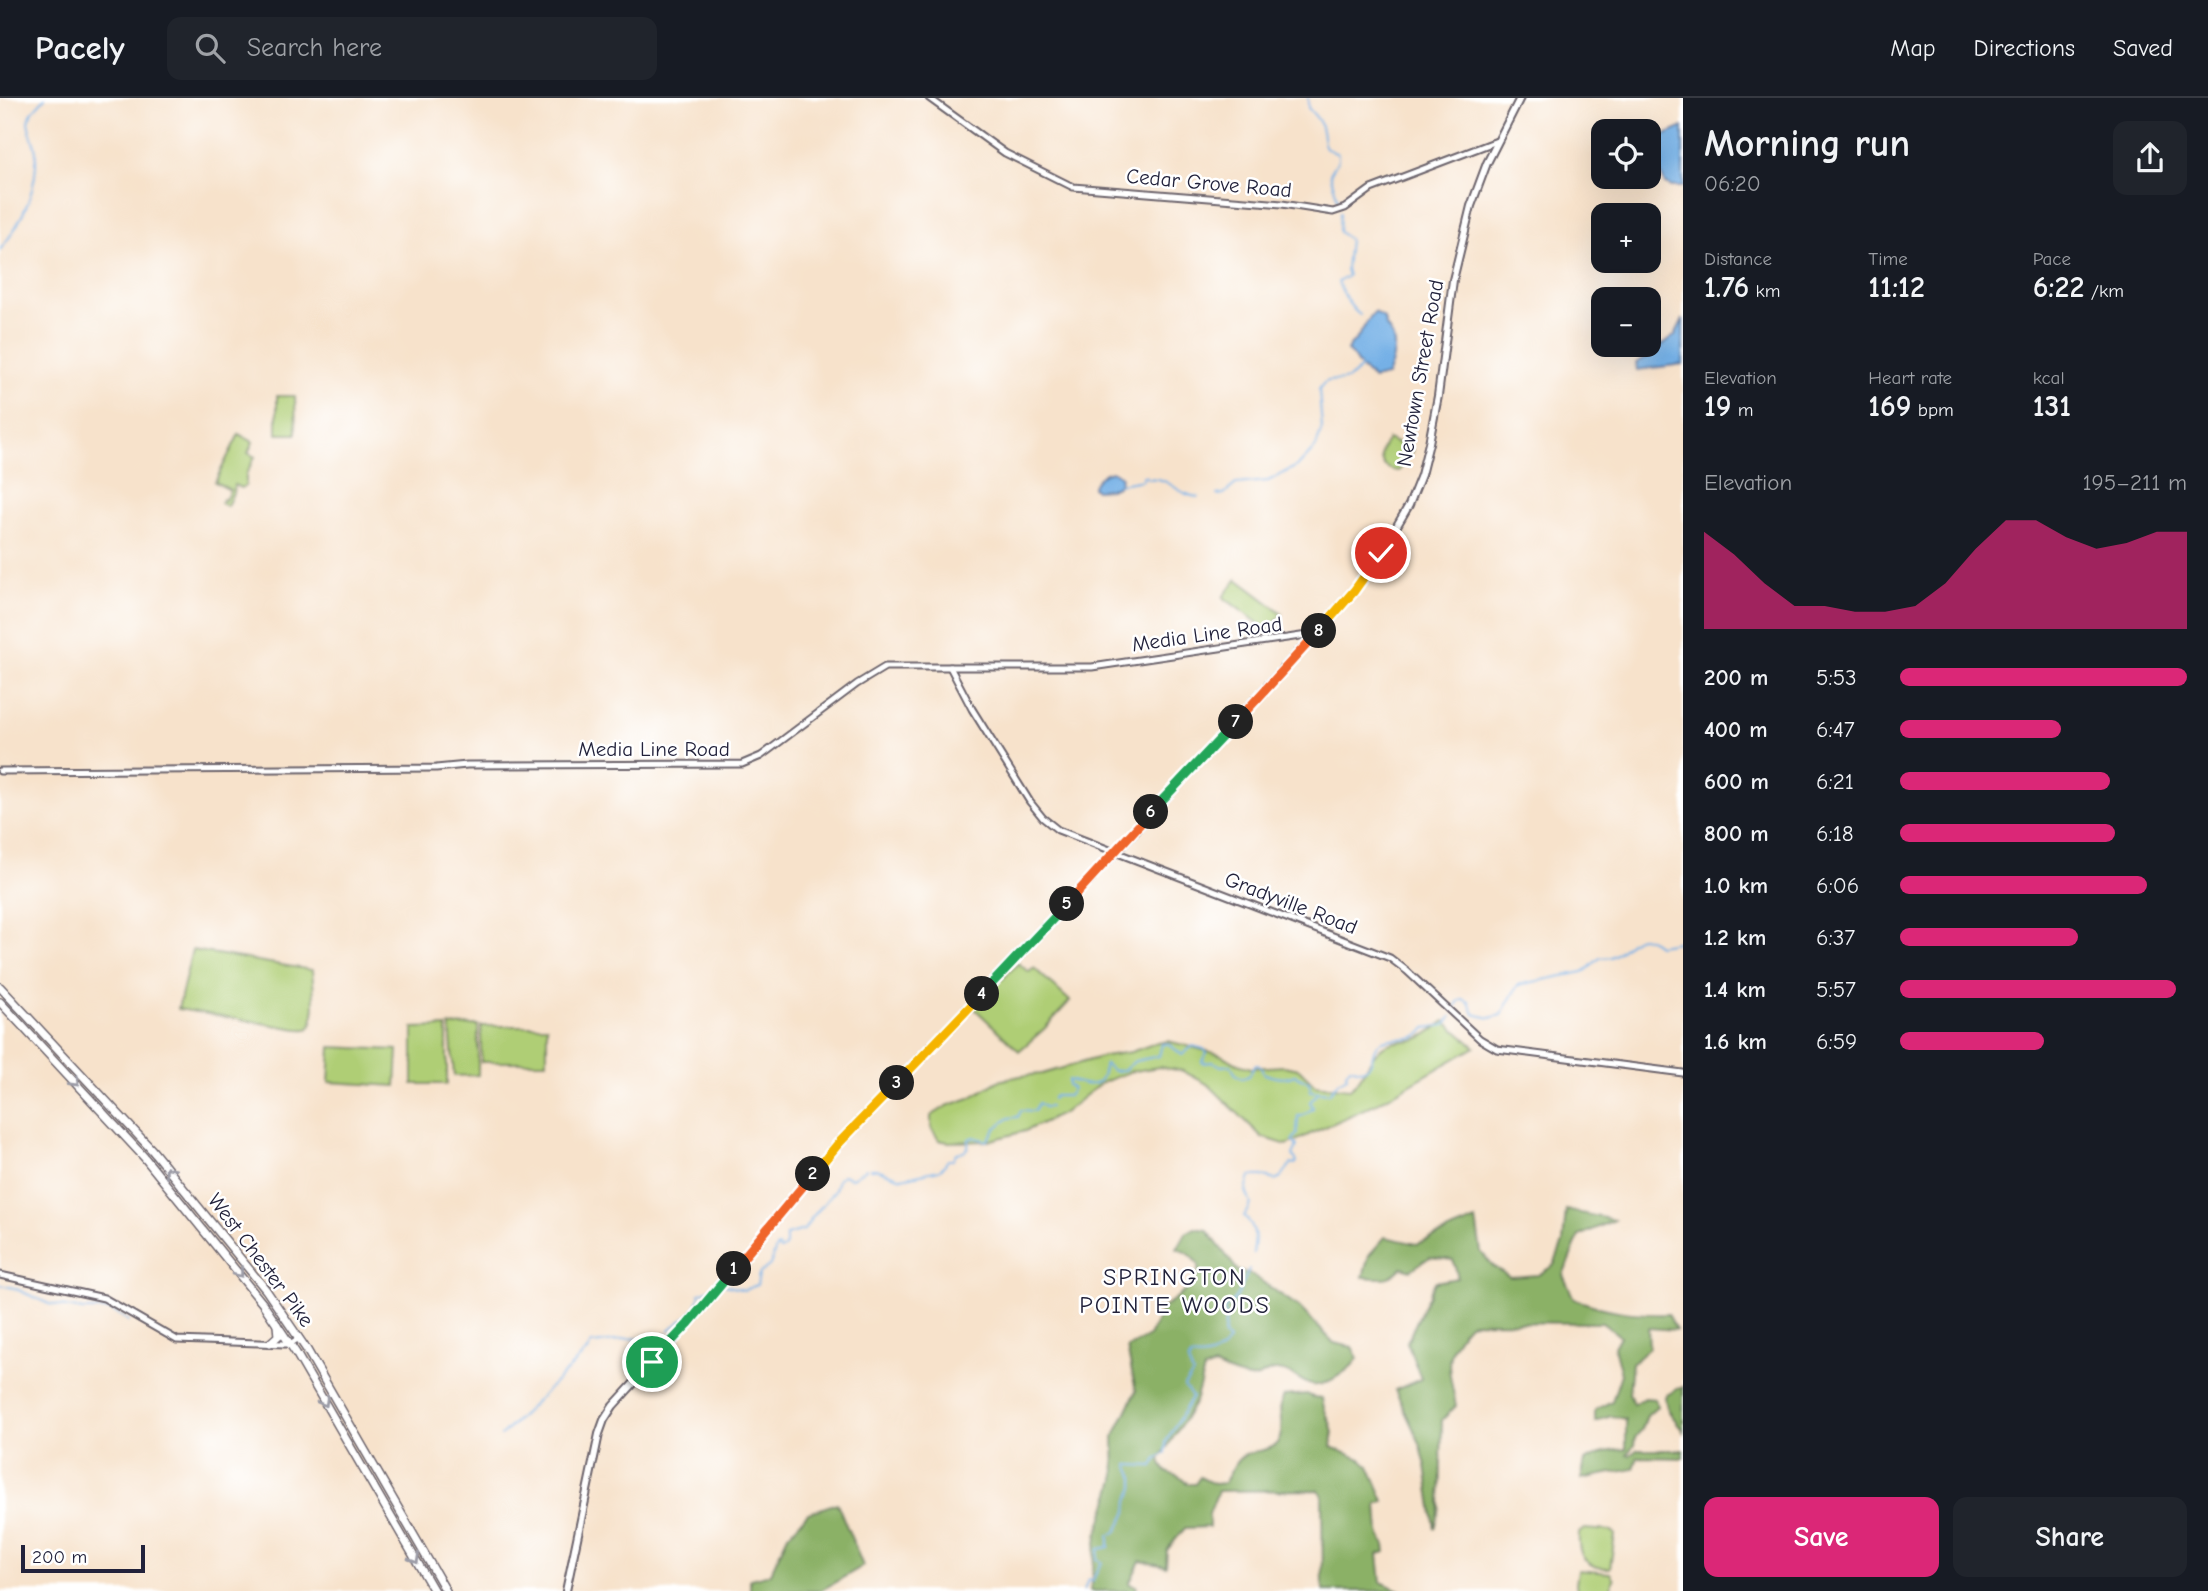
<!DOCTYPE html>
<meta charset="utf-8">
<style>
:root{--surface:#171b24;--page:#20242c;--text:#f1f3f6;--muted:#9ea1a6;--line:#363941;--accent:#db2777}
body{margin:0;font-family:"Comic Neue",sans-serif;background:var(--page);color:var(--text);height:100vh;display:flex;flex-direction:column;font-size:26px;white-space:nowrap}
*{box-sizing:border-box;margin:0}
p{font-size:23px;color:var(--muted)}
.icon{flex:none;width:38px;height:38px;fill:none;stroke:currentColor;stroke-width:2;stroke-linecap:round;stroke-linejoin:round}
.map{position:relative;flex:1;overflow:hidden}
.drawer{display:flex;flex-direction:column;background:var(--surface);width:525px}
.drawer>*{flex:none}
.buttons{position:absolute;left:1591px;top:21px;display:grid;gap:14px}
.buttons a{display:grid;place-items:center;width:70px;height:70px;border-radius:14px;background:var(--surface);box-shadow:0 7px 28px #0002;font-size:35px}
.scale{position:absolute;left:21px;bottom:18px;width:124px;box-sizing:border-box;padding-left:7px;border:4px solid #22223b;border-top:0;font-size:19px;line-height:24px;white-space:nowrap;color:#22223b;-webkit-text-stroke:5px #fff;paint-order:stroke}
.pin{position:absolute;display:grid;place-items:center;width:60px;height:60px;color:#fff;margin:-30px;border:4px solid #fff;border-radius:50%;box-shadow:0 2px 7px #0007}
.km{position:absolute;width:35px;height:35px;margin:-18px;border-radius:50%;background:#222;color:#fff;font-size:19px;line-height:35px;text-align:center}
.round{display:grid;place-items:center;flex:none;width:74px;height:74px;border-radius:14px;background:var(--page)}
.summary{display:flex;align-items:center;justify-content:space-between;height:119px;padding:0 21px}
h1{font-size:38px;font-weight:600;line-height:52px}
.figures{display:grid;grid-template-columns:repeat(3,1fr);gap:10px;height:119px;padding:7px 21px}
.figures div{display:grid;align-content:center}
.figures b{font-size:30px;font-weight:600}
.figures small{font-size:19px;font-weight:400}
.figures p{font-size:19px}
.chart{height:196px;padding:14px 21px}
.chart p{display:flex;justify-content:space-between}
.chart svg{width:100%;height:126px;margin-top:7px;fill:var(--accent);opacity:.7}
.cta{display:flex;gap:14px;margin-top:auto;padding:14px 21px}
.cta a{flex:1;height:80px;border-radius:14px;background:var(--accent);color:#fff;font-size:28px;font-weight:600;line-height:80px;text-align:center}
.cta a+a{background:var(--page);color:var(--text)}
ul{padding:0 21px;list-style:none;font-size:23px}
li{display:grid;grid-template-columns:112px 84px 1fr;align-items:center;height:52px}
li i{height:18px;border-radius:9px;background:var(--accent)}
header{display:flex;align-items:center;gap:42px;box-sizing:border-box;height:98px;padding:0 35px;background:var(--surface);border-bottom:2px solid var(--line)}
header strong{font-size:33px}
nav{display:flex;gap:38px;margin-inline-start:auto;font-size:24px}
.search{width:490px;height:63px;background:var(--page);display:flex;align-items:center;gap:18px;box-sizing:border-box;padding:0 24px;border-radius:14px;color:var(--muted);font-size:26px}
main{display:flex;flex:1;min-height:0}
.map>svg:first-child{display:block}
.green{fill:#afce75;stroke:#687858;stroke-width:2}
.forest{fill:#8bb166;stroke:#566a50;stroke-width:2}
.water{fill:#74b0e6;stroke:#4b6990;stroke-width:2}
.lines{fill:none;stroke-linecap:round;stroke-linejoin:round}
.stream{stroke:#74b0e6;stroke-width:2}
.secondary-casing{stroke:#6d656d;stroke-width:9}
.primary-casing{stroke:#6d656d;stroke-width:10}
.highway-casing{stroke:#6d656d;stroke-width:10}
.secondary{stroke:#fff;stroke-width:5}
.primary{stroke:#fff;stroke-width:6}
.highway{stroke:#fff;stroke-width:7}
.oneway{stroke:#9c9ca7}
.split-1-casing{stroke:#fff;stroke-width:14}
.split-2-casing{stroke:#fff;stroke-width:14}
.split-3-casing{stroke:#fff;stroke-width:14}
.split-4-casing{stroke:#fff;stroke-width:14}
.split-5-casing{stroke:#fff;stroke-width:14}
.split-6-casing{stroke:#fff;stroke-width:14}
.split-7-casing{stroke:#fff;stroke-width:14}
.split-8-casing{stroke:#fff;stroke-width:14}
.split-9-casing{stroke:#fff;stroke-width:14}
.split-1{stroke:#22a559;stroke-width:9}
.split-2{stroke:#f0652b;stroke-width:9}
.split-3{stroke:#f5b400;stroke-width:9}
.split-4{stroke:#f5b400;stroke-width:9}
.split-5{stroke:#22a559;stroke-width:9}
.split-6{stroke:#f0652b;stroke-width:9}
.split-7{stroke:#22a559;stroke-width:9}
.split-8{stroke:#f0652b;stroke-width:9}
.split-9{stroke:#f5b400;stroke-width:9}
.labels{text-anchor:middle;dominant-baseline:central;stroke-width:5;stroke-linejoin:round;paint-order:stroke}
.street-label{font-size:21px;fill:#22223b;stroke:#fff}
.quarter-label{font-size:24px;letter-spacing:2px;fill:#22223b;stroke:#fff}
</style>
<header>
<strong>Pacely</strong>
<div class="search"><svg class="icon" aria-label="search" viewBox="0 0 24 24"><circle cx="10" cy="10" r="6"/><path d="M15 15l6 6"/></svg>Search here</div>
<nav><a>Map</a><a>Directions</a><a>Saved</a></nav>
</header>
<main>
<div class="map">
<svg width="1683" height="1493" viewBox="0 0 1683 1493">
<rect width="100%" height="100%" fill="#fff"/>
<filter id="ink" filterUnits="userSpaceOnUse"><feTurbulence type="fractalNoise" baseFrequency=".0143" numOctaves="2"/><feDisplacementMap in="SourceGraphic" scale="14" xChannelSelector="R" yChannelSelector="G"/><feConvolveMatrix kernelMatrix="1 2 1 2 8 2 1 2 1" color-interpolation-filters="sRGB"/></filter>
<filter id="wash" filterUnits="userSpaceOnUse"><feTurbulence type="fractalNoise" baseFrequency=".00686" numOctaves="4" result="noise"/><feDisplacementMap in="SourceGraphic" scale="28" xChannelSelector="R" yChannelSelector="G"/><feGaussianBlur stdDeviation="1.57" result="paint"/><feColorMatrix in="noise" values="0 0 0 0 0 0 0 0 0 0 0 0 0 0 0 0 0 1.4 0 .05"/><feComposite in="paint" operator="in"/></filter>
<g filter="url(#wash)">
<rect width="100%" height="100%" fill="#f7e2cb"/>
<g class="green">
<path d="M277 298H295L296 336H277Z"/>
<path d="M239 336 253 344 248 355 255 359 246 376V387L241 390 234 387 233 395 227 408 221 405 223 401 225 402 230 392 215 384Z"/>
<path d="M1388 341 1407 350 1411 349 1412 353 1399 373C1378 372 1377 355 1388 341Z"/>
<path d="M1237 481 1282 515 1269 533 1223 499Z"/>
<path d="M192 852 312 872C313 881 317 925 309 930 307 932 300 931 297 931L178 911Z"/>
<path d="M1018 865 1029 874 1034 870 1070 903 1044 931 1019 953 974 910Z"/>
<path d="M1445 923 1475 949 1381 1003 1287 1047 1262 1039 1209 987 1183 973 1159 969 1129 974 1101 985 1064 1015 1025 1033 988 1043 948 1044 939 1042 931 1030V1018L947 1008 970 1000 998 983 1020 978 1042 976 1104 958 1131 954 1153 946 1168 943 1219 956 1238 966 1251 970 1284 968 1299 971 1315 987 1350 991C1365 980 1366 962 1380 951 1389 942 1405 944 1417 941 1427 938 1436 929 1445 923Z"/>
<path d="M478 927V977L454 978 450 928Z"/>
<rect x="481" y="928" width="66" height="36"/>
<path d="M447 929V986H413V930Z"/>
<path d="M331 949 398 952 396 988 329 984Z"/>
<path d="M1584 1431 1612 1433 1615 1437 1610 1470C1586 1471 1577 1458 1579 1435Z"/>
<path d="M1578 1472 1610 1475 1614 1481 1612 1483 1611 1493H1577L1576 1485Z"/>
</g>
<g class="forest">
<path d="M1566 1112 1614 1122 1579 1138 1563 1177 1574 1201C1607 1213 1632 1217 1668 1216L1676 1232 1648 1230 1649 1250 1632 1265 1629 1295 1633 1306 1645 1300 1655 1301 1657 1309 1647 1318 1642 1331 1635 1340 1634 1347 1627 1356 1630 1357 1637 1352H1683V1360L1638 1359 1634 1371 1581 1381 1585 1363 1604 1354 1626 1351V1321L1611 1318 1595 1324V1312L1612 1303 1621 1276 1614 1249 1620 1238 1602 1225 1471 1224C1440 1255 1449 1270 1456 1308L1442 1322 1440 1410 1435 1431 1426 1368 1420 1345 1395 1292 1421 1281 1407 1244 1435 1184 1458 1180 1453 1162 1430 1159 1411 1172 1402 1169C1388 1184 1382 1180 1363 1179L1369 1157 1385 1139 1417 1146 1476 1122 1481 1154 1494 1169 1510 1179 1538 1177 1554 1167 1563 1144Z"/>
<path d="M1195 1130 1207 1132 1238 1173 1252 1177 1299 1209 1334 1245 1352 1249 1358 1260C1353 1270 1324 1290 1312 1287 1301 1285 1291 1272 1276 1272 1269 1271 1263 1278 1256 1280 1246 1282 1223 1272 1214 1268L1204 1272 1195 1304 1160 1361C1166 1384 1175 1370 1188 1386H1195L1200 1379 1214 1386 1224 1385C1229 1378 1233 1367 1239 1361 1250 1350 1272 1356 1279 1342 1286 1328 1275 1311 1284 1298L1307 1296 1313 1299 1322 1300C1324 1320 1338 1328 1331 1349L1361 1361 1369 1368 1384 1403 1377 1406 1379 1435 1385 1447 1386 1454 1378 1456 1381 1484 1401 1493H1323L1322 1397 1318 1392 1218 1393 1209 1416V1429L1185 1430 1167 1452 1166 1468 1140 1463 1129 1486 1137 1488 1136 1493H1090L1097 1438 1115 1382 1114 1339 1136 1293 1127 1250 1149 1238 1164 1209 1188 1191 1198 1177V1166L1188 1155 1177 1151 1186 1135Z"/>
<path d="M1683 1288V1333C1674 1317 1666 1317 1665 1298Z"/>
<path d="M837 1405 863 1468 820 1493H750V1481L770 1476 788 1437 808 1415Z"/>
</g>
<g class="water">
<path d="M1683 29V89H1672L1665 86 1651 49 1654 42Z"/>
<path d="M1375 214 1384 220C1384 228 1388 230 1391 236 1398 248 1392 266 1387 278L1373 281C1369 276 1365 274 1361 270 1355 264 1355 258 1347 253 1349 247 1354 245 1358 239 1364 230 1367 222 1375 214Z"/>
<path d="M1683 221V266L1637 272 1636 265 1647 259 1675 237Z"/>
<path d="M1112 373 1121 379 1119 387 1110 391 1096 392 1093 389C1094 382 1105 374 1112 373Z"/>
</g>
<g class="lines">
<g class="stream">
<path d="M1308 0V10C1313 16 1320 21 1321 29 1326 46 1319 49 1338 56V62L1330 76 1340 108"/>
<path d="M1340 115 1339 134 1349 141 1346 171 1348 178 1338 184C1342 195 1351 211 1360 217"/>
<path d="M0 152C22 124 38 91 36 55 35 44 29 34 28 23L33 13 45 0"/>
<path d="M1120 386 1143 382V378H1145L1148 381C1167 377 1179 398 1198 399"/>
<path d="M1217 397 1224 396 1236 386 1268 383 1299 367 1316 349 1322 330 1319 292C1325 279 1332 284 1344 282 1351 281 1357 274 1362 268"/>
<path d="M1454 913 1458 904 1463 901 1469 904 1474 916 1490 920 1501 917 1518 887 1583 874C1590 871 1594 864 1600 860 1603 859 1608 860 1611 859 1631 850 1633 827 1658 847L1683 843"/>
<path d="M1052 1001 1055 998H1068L1073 991 1068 987V982C1078 984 1097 993 1102 978 1103 974 1104 970 1105 966L1113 973 1124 972 1135 963 1159 958 1162 946H1169L1182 957 1193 948 1204 951 1207 955 1202 963 1203 965 1214 964 1221 968 1231 967 1236 977 1242 980 1249 978 1255 967H1258L1261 969 1263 975C1274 980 1284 982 1295 977L1309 984 1311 993 1329 995 1338 984 1347 979 1346 975 1350 969 1361 972C1378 967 1368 953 1379 945 1394 935 1414 948 1426 930L1445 927 1452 918"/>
<path d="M870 1071H876L902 1080 939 1072 943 1069 948 1062H953L956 1055 964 1054 968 1049 969 1041 974 1039 987 1043 996 1030 1009 1020 1018 1019 1021 1012 1034 1013 1039 1005 1044 1009H1050"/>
<path d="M1253 1155C1256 1140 1256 1129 1244 1118L1251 1106 1246 1093 1250 1078H1262L1275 1082 1281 1079 1292 1065 1295 1066 1297 1064 1293 1057 1297 1048 1292 1043 1297 1036 1298 1018H1302L1313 1010 1310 1004 1317 996"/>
<path d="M0 1187 14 1190 49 1206 83 1212H111L129 1223"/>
<path d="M725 1187 744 1192 757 1187 759 1176 770 1167 776 1150 778 1149 780 1152C789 1150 785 1143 786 1137L804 1132 811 1121 835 1092 838 1081 843 1077 852 1080 866 1071"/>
<path d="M670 1232C684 1218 697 1218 700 1195L713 1190 718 1185"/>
<path d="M501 1338 587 1253 591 1246C609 1246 633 1236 650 1243L667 1236"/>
<path d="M1084 1493 1088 1481 1092 1483 1102 1464 1097 1461 1099 1451 1109 1449V1438L1117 1433 1127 1414 1128 1403 1134 1390V1380L1128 1367 1153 1368 1157 1361 1166 1355V1344L1192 1299 1184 1288 1193 1276 1188 1264 1191 1259C1207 1262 1219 1257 1229 1243L1224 1238 1226 1217 1223 1211C1238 1204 1242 1187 1249 1171"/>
</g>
</g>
</g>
<g filter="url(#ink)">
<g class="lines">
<defs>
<g id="secondary">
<path d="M929 0 1005 55 1073 89 1282 106 1333 114 1345 110 1371 91 1497 43"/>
<path d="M950 569 972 611 1030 704 1043 720 1058 732 1390 860 1407 873 1480 941 1497 951 1683 975"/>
<path d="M0 673 436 670 467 667 742 666 761 658 857 586 885 569H1092L1314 536"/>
<path d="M0 1177 104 1200 177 1242 284 1246H290L299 1240"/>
</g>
<path id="primary" d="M566 1493 599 1336 604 1322 613 1308 688 1226 838 1046 1116 754 1354 493 1381 455 1409 407 1421 377 1429 345 1438 298 1453 182 1471 108 1487 65 1520 0"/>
<g id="highway">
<path d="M0 889 152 1052 266 1192 307 1252 446 1493"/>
<path d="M0 904 144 1059 263 1206 296 1255 434 1493"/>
<path d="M270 1245 278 1238 277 1227"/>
</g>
</defs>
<use href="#secondary" class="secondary-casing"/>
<use href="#primary" class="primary-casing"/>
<use href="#highway" class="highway-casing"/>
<use href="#secondary" class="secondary"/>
<use href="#primary" class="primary"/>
<use href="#highway" class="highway"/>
</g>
<defs><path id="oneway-chevron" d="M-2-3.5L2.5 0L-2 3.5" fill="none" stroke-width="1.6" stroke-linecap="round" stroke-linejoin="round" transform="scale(1.75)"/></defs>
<g class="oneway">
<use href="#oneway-chevron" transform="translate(75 984) rotate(47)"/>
<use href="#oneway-chevron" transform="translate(169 1073) rotate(-130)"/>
<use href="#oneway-chevron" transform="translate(239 1175) rotate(51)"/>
<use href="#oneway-chevron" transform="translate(324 1304) rotate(60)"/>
<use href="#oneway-chevron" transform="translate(415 1461) rotate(60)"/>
</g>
</g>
<g class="lines" filter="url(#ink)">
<defs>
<path id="split-1" d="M652 1264 688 1226 734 1171"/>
<path id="split-2" d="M734 1171 813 1076"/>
<path id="split-3" d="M813 1076 838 1046 897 985"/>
<path id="split-4" d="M897 985 982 896"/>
<path id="split-5" d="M982 896 1067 806"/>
<path id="split-6" d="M1067 806 1151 714"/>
<path id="split-7" d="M1151 714 1236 624"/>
<path id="split-8" d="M1236 624 1319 533"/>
<path id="split-9" d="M1319 533 1354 493 1381 455"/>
</defs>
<use href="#split-1" class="split-1-casing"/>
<use href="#split-2" class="split-2-casing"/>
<use href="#split-3" class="split-3-casing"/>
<use href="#split-4" class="split-4-casing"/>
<use href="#split-5" class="split-5-casing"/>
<use href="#split-6" class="split-6-casing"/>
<use href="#split-7" class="split-7-casing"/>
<use href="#split-8" class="split-8-casing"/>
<use href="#split-9" class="split-9-casing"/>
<use href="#split-1" class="split-1"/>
<use href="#split-2" class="split-2"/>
<use href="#split-3" class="split-3"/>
<use href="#split-4" class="split-4"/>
<use href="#split-5" class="split-5"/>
<use href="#split-6" class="split-6"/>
<use href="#split-7" class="split-7"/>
<use href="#split-8" class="split-8"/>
<use href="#split-9" class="split-9"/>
</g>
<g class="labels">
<g class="street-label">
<text transform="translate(1209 85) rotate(5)">Cedar Grove Road</text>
<text transform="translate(1420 275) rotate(-80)">Newtown Street Road</text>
<text transform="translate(1207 536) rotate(-8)">Media Line Road</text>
<text x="654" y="651">Media Line Road</text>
<text transform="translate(1291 805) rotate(21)">Gradyville Road</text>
<text transform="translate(261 1162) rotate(53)">West Chester Pike</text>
</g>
<g class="quarter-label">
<text x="1175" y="1179">SPRINGTON<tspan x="1175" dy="28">POINTE WOODS</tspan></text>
</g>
</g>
</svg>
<div class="buttons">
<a><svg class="icon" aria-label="locate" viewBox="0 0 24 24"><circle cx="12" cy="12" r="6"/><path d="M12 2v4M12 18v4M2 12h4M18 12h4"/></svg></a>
<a>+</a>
<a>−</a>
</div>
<div class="scale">200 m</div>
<div class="pin" style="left:652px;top:1264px;background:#1e9e55"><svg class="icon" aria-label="arrive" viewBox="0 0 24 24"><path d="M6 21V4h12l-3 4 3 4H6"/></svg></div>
<div class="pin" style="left:1381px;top:455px;background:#d93025"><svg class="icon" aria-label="check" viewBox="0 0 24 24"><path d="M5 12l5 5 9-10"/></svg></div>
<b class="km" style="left:734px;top:1171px">1</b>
<b class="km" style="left:813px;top:1076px">2</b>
<b class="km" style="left:897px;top:985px">3</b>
<b class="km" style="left:982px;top:896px">4</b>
<b class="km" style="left:1067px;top:806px">5</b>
<b class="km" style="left:1151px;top:714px">6</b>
<b class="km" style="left:1236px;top:624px">7</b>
<b class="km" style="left:1319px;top:533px">8</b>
</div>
<section class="drawer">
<div class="summary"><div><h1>Morning run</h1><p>06:20</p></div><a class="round"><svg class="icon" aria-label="share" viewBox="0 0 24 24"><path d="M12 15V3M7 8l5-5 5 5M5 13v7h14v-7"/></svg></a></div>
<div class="figures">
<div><p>Distance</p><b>1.76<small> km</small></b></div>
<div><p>Time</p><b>11:12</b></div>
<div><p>Pace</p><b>6:22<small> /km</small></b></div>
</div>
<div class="figures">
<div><p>Elevation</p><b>19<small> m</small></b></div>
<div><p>Heart rate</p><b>169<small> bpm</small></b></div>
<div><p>kcal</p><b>131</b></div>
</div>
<div class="chart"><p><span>Elevation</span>195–211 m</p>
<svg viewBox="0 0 160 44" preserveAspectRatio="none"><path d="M0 44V10L10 18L20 28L30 36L40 36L50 38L60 38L70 36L80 28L90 16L100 6L110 6L120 12L130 16L140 14L150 10L160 10V44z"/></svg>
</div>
<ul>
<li><b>200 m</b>5:53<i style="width:100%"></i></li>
<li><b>400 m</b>6:47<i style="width:56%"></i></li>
<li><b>600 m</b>6:21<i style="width:73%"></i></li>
<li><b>800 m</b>6:18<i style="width:75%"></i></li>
<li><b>1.0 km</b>6:06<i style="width:86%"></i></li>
<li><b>1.2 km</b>6:37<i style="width:62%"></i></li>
<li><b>1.4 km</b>5:57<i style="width:96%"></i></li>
<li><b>1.6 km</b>6:59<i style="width:50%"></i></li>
</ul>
<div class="cta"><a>Save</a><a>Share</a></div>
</section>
</main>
